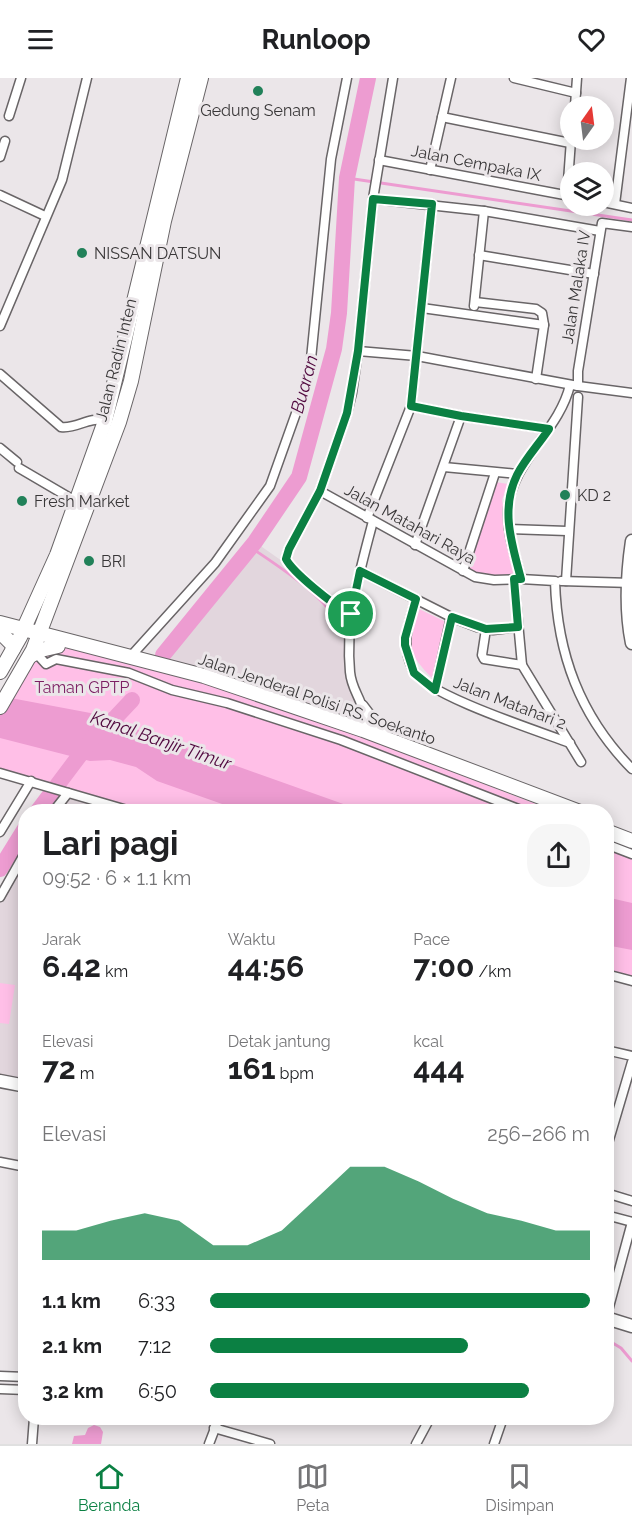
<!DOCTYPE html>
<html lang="id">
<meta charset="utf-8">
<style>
:root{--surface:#fff;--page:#f6f6f6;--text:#202124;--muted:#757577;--line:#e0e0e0;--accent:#0b8043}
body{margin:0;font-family:Raleway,sans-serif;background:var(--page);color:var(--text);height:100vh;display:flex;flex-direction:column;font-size:22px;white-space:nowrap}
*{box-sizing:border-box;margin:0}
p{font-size:20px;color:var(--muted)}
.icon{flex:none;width:33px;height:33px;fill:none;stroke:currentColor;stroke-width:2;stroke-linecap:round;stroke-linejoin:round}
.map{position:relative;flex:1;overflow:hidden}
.side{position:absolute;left:18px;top:726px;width:596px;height:621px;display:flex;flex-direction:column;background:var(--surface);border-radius:24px;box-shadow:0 3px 15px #0003}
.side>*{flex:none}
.needle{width:39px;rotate:14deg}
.controls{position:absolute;left:560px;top:18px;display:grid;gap:12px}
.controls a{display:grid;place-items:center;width:54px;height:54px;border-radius:50%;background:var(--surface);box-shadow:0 3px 15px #0003;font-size:30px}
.pin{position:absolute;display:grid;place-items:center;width:51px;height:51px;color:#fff;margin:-26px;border:3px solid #fff;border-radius:50%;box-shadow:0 2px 6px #0007}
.round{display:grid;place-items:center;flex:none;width:63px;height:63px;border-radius:24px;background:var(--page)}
.summary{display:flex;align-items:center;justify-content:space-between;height:102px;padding:0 24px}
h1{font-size:33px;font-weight:700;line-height:45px}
.figures{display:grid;grid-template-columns:repeat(3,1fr);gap:9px;height:102px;padding:6px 24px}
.figures div{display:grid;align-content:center}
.figures b{font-size:30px;font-weight:700}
.figures small{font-size:16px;font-weight:400}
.figures p{font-size:16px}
.chart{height:168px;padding:12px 24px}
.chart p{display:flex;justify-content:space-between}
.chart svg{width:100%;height:108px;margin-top:6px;fill:var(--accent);opacity:.7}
ul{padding:0 24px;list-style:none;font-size:20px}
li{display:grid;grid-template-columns:96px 72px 1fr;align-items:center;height:45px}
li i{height:15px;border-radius:8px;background:var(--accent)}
header{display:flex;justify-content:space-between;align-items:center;height:78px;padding:0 24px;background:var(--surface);font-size:27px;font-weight:700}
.tabs{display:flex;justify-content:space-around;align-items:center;height:84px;border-top:2px solid var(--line);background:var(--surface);font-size:16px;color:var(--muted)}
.tabs a{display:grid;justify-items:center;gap:3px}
.tabs .selected{color:var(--accent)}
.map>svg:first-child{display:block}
.built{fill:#e2d6dd}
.green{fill:#ffbfe7}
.water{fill:#ed9cd1}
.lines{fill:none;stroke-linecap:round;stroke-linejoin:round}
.stream{stroke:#ed9cd1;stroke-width:3}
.river{stroke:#ed9cd1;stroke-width:16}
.street-casing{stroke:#696567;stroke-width:11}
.secondary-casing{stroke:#696567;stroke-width:15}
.primary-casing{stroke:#696567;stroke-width:16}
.street{stroke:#fff;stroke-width:8}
.secondary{stroke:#fff;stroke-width:12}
.primary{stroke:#fff;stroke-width:14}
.route-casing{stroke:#fff;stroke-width:12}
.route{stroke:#0b8043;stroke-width:8}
.poi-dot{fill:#218159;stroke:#ebe6e9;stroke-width:2}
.labels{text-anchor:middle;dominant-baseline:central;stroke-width:6;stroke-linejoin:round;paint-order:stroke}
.poi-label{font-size:16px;fill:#393738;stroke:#ebe6e9;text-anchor:start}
.street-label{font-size:16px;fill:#393738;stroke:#ebe6e9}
.park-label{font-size:16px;fill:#7c1f63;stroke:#ebe6e9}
.water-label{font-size:18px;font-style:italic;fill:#50083e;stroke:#ebe6e9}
</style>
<header><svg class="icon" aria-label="menu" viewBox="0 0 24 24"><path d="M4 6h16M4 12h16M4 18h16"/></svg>Runloop<svg class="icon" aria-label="heart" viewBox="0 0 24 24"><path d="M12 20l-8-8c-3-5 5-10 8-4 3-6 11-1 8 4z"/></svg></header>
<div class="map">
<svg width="632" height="1366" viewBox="0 0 632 1366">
<rect width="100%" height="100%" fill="#ebe6e9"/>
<g class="built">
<path d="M255 464 292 490 348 535 353 606 363 652 190 593 163 577Z"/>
<path d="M68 715 134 734H53Z"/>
<path d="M25 773V1008L0 1003V819Z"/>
</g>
<g class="green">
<path d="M495 404 508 406 502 422 516 498 475 497 467 492Z"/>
<path d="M419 531 446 544 434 602C405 573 409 568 419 531Z"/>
<path d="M58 568C107 579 156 591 204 605 323 640 439 690 555 733H134L0 695V629L28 583Z"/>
<path d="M606 753 632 763V903L606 896Z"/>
<path d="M0 905 15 907 9 946 0 945Z"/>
</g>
<g class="water">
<path d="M0 618 117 640 144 655 363 733H242L157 703 136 689 110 682 90 683 0 660Z"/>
<path d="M606 819 632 825V872L606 867Z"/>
<path d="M94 1347 100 1349 103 1354 101 1366H72L74 1358 85 1357 88 1350Z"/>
</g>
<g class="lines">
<g class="stream">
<path d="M347 100 632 142"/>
<path d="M250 469C281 490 333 522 346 559"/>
<path d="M606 1261 621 1270 632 1283"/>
</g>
<g class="river">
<path d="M163 577 255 464 299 399 334 271 339 235 347 100 368 0"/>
<path d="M37 734 95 657 116 639 132 622"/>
<path d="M0 791 26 749"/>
</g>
<defs>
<g id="street">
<path d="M514 0 576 15"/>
<path d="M575 28 577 0"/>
<path d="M9 38 21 0"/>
<path d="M442 39 570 65"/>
<path d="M0 79 5 63"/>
<path d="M379 82 570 118"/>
<path d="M430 92 451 0"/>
<path d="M0 117 45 138"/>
<path d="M567 117 571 62"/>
<path d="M373 121 484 133 600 153"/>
<path d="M603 124 632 130"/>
<path d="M615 126 631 0"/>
<path d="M479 177 594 196"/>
<path d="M475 224 536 231 542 235 544 247 536 301"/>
<path d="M474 228 484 133"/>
<path d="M422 230 544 247"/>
<path d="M0 248 62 102 87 0"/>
<path d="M358 273 417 278 578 308 632 315"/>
<path d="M0 296 61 349C78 351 88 338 105 343"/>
<path d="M570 307C559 354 510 384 508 433 507 456 516 479 521 501L555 503C557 576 580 638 632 691"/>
<path d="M578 308V293L602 145 632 149"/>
<path d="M411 328 461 338 549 351"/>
<path d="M0 370 17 384"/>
<path d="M444 389 517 396"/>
<path d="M19 390 77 424"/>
<path d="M320 413 475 499 494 502 521 501"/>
<path d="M367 440 411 328 432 126"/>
<path d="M509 451 567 453"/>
<path d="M415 467 461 338"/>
<path d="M360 493 451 539 477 549 493 552 518 549"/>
<path d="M463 493 495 395"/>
<path d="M514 501 522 587 581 684"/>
<path d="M561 503 632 505"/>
<path d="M566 503 578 319"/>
<path d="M416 521C408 549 400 564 413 592 423 616 541 654 570 665"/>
<path d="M351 536C337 530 293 494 286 481L289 471 320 413 347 335 352 315 358 273 373 121 393 0"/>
<path d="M486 551 482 577 484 581 522 587"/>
<path d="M36 575 46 586 56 581 129 595 172 612 227 625 341 662 526 734"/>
<path d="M131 578 215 485 270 408 305 310 311 281 331 81 347 0"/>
<path d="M435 612 451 539"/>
<path d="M363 627 388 660"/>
<path d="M363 652C368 624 352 617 350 594 345 542 360 493 373 443"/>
<path d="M0 695 134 734"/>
<path d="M53 734 68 715"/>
<path d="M0 754 31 703"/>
<path d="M606 766 632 776"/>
<path d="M0 819 26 773"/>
<path d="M606 896 632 903"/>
<path d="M606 972 632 978"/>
<path d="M606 1072 632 984"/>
<path d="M0 1084 26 1089"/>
<path d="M606 1115 632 1123"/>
<path d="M606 1137 632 1144"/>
<path d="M606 1240 632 1144"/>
<path d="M0 1298 26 1299"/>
<path d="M0 1311 26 1312"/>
<path d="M214 1350 270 1366"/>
<path d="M32 1366 34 1340"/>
<path d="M209 1366 219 1340"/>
<path d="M416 1366 430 1340"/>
<path d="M494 1366 503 1340"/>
</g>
<g id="secondary">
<path d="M632 463C627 497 625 530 632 565"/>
<path d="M0 1003 26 1008"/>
<path d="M606 1240 632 1248"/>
</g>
<g id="primary">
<path d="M0 545 204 598 363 652 580 734"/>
<path d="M0 554 12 566 13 571"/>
<path d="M30 578 41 572 58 568"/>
<path d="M0 594 20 559 57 477 105 343 188 0"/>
<path d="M0 629 33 572 119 344 131 303 164 143 201 0"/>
<path d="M606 753 632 763"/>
</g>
</defs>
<use href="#street" class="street-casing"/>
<use href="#secondary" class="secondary-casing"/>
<use href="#primary" class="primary-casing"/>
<use href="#street" class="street"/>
<use href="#secondary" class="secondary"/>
<use href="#primary" class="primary"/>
</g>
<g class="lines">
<defs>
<path id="route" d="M373 121 432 126 411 328 461 338 549 351C539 366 525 381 517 397 500 432 512 466 521 501H514L518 549 486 551 452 539 435 612 414 595 405 567V560L416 521 360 493 351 536 348 535C334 527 293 495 286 481L289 471 320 413 347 335 358 273Z"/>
</defs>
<use href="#route" class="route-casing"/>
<use href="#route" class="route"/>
</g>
<g class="poi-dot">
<circle cx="258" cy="13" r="6"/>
<circle cx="82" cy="175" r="6"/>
<circle cx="565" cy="417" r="6"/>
<circle cx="22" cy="423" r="6"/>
<circle cx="89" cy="483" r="6"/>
</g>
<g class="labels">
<g class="poi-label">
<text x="258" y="32" text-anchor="middle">Gedung Senam</text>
<text x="94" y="175">NISSAN DATSUN</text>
<text x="577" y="417">KD 2</text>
<text x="34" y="423">Fresh Market</text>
<text x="101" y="483">BRI</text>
</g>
<g class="street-label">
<text transform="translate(476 85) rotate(11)">Jalan Cempaka IX</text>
<text transform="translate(576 209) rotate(-81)">Jalan Malaka IV</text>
<text transform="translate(116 282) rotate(-76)">Jalan Radin Inten</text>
<text transform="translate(410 446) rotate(29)">Jalan Matahari Raya</text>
<text transform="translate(317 621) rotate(19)">Jalan Jenderal Polisi RS. Soekanto</text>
<text transform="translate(510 625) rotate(21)">Jalan Matahari 2</text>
</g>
<g class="park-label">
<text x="82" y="609">Taman GPTP</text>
</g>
<g class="water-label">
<text transform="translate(304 306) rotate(-75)">Buaran</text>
<text transform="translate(161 662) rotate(19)">Kanal Banjir Timur</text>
</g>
</g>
</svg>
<div class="controls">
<a><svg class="needle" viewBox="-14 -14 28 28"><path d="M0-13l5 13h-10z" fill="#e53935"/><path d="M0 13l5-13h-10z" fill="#757577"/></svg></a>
<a><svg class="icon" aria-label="layers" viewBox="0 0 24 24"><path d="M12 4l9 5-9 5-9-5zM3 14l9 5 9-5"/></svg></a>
</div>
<div class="pin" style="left:351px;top:536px;background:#1e9e55"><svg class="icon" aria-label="arrive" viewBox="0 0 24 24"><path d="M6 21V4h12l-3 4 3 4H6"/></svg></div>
<section class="side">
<div class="summary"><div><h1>Lari pagi</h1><p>09:52 · 6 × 1.1 km</p></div><a class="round"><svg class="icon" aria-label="share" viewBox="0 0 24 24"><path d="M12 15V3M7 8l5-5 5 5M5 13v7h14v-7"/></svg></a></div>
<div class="figures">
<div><p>Jarak</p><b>6.42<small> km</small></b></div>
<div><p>Waktu</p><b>44:56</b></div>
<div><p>Pace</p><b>7:00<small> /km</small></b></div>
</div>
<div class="figures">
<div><p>Elevasi</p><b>72<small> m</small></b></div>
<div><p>Detak jantung</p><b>161<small> bpm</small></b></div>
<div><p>kcal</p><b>444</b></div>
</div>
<div class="chart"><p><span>Elevasi</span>256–266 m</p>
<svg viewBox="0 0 160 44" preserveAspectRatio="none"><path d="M0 44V32L10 32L20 28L30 25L40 28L50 38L60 38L70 32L80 19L90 6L100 6L110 12L120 19L130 25L140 28L150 32L160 32V44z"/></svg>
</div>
<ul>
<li><b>1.1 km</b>6:33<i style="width:100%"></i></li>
<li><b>2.1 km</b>7:12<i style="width:68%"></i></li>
<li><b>3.2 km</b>6:50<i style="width:84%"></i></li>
</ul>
</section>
</div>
<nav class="tabs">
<a class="selected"><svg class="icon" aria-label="home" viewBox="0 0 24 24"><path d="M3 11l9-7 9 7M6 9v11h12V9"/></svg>Beranda</a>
<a><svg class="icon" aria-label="map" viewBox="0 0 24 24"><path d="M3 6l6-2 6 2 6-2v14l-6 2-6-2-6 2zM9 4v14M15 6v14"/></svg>Peta</a>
<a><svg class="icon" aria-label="saved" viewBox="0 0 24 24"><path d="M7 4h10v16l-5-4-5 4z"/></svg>Disimpan</a>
</nav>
